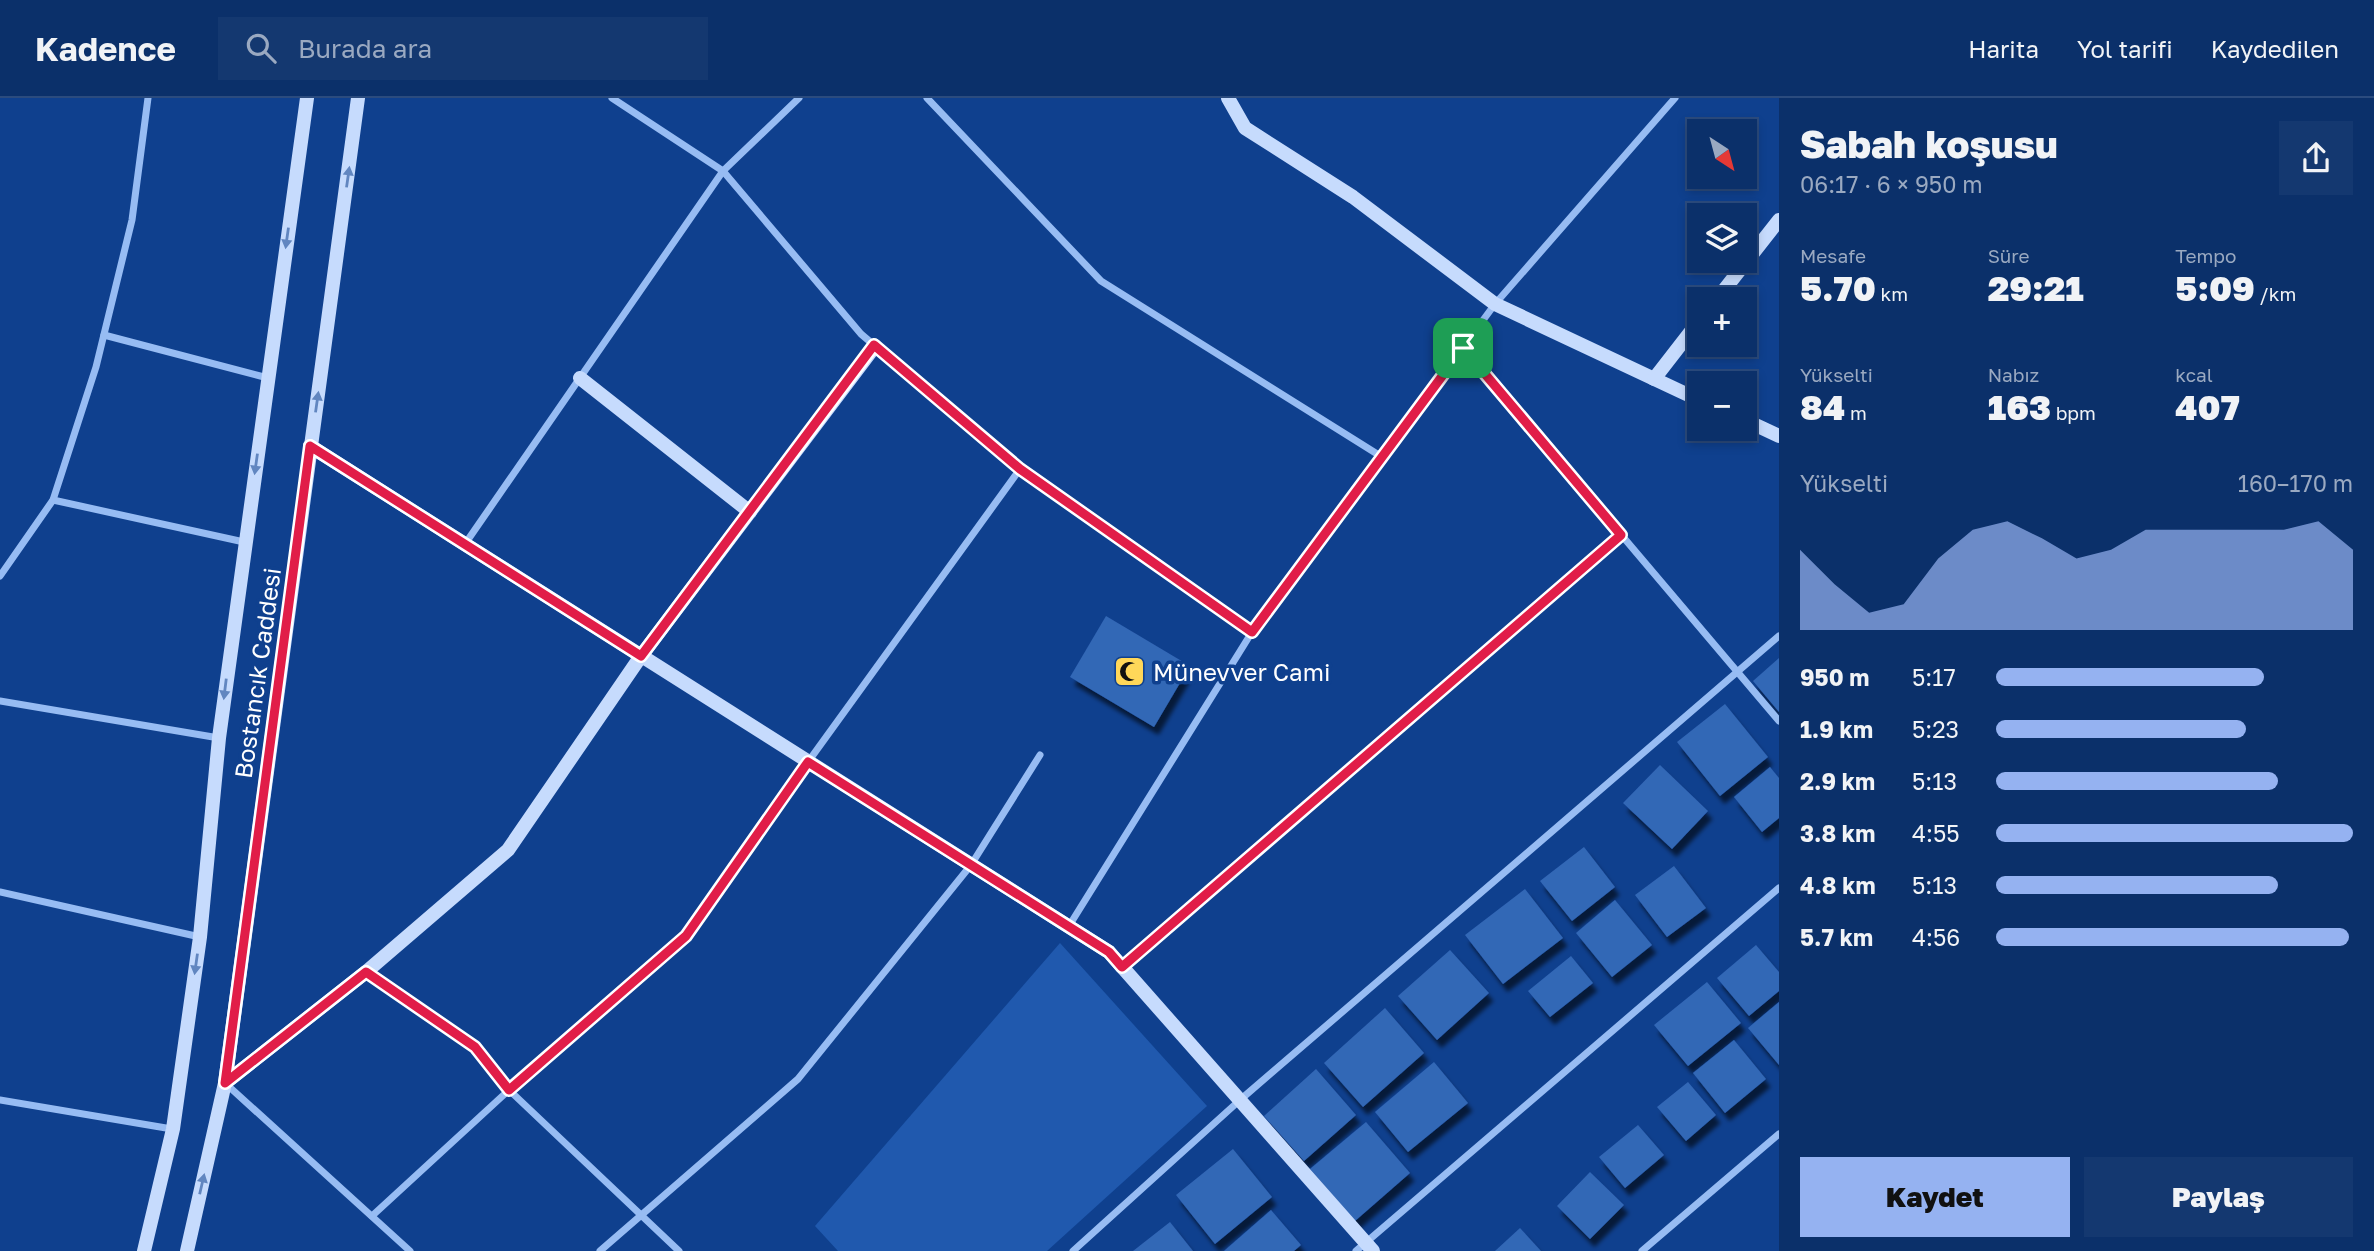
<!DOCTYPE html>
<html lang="tr">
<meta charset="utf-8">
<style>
:root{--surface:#0b306a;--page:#143870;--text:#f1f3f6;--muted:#9aa9c1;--line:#2b4b7e;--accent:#95b2f1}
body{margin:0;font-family:"Golos Text",sans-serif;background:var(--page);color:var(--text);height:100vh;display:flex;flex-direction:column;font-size:26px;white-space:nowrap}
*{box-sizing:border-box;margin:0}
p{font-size:23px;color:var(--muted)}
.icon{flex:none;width:38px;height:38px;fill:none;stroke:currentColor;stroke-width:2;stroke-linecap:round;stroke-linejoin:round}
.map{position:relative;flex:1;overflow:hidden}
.panel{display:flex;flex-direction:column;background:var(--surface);width:595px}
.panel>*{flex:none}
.needle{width:46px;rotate:144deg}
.controls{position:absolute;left:1687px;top:21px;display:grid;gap:14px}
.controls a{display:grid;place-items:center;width:70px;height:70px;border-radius:0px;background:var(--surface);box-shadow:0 4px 10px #0003,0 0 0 2px var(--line);font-size:35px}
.pin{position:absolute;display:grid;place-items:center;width:60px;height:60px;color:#fff;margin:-30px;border-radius:14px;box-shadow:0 4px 10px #0006}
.round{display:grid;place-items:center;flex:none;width:74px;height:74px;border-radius:0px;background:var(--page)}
.head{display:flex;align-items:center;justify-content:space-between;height:119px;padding:0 21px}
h1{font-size:38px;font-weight:800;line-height:52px}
.stats{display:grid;grid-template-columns:repeat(3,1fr);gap:10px;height:119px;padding:7px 21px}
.stats div{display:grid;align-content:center}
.stats b{font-size:35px;font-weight:800}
.stats small{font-size:19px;font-weight:400}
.stats p{font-size:19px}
.chart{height:196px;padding:14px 21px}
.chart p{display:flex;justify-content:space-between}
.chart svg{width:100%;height:126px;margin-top:7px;fill:var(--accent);opacity:.7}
.cta{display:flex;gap:14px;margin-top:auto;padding:14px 21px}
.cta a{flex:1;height:80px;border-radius:0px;background:var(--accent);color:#111;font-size:28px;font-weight:800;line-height:80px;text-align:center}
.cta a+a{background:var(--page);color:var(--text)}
ul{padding:0 21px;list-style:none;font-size:23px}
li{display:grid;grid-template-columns:112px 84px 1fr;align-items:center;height:52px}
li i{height:18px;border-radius:9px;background:var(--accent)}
header{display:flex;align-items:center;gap:42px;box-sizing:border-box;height:98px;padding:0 35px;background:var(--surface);border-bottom:2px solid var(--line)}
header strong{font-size:33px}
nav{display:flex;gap:38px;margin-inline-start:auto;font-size:24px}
.search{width:490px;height:63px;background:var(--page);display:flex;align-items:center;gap:18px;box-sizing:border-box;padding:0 24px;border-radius:0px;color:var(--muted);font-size:26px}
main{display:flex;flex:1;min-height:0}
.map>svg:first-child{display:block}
.green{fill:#2059ae}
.building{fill:#3367b6;filter:url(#shadow)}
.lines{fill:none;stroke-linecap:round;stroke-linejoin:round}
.street{stroke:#97bcf3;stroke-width:7}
.secondary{stroke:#c6dbfd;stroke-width:14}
.oneway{fill:#6186c0}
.route-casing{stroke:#fff;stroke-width:14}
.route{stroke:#e11d48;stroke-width:9}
.labels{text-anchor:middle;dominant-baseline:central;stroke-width:7;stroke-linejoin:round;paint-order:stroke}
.poi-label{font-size:24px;fill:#fff;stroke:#0f408e;text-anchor:start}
.street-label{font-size:24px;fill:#fff;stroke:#0f408e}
</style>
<header>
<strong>Kadence</strong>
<div class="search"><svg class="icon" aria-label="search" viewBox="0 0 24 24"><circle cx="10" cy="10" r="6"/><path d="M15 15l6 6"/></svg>Burada ara</div>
<nav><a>Harita</a><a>Yol tarifi</a><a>Kaydedilen</a></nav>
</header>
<main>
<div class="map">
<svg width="1779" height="1153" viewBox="0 0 1779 1153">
<defs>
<filter id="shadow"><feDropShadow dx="4.5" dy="8" stdDeviation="2" flood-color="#0009"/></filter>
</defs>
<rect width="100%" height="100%" fill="#0f408e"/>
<path class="green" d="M1060 845 1207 1008 1047 1153H838L815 1128Z"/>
<g class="building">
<path d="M1106 518 1190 568 1154 629 1070 579Z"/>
<path d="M1779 560V614L1753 583Z"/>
<path d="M1725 606 1768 659 1720 698 1677 644Z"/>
<path d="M1660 667 1708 713 1672 751 1623 705Z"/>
<path d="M1770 669 1779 680V720L1762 734 1734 699Z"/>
<path d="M1584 749 1615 789 1572 823 1540 783Z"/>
<path d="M1674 768 1706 810 1667 839 1635 797Z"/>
<path d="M1525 791 1563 840 1503 886 1465 837Z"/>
<path d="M1615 802 1652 847 1612 879 1576 835Z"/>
<path d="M1756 847 1779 874V893L1749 918 1717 880Z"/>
<path d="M1450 852 1489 895 1437 942 1398 898Z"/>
<path d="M1571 858 1593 885 1550 919 1528 893Z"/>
<path d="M1707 884 1741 925 1688 968 1654 927Z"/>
<path d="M1779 904V967L1748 930Z"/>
<path d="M1385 910 1424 955 1363 1009 1324 965Z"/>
<path d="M1734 942 1766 981 1725 1015 1693 975Z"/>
<path d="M1434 964 1468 1005 1408 1054 1375 1014Z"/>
<path d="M1316 971 1356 1017 1304 1063 1264 1018Z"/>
<path d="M1688 984 1716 1017 1686 1043 1657 1009Z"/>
<path d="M1366 1024 1410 1075 1355 1123 1310 1071Z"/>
<path d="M1638 1027 1664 1057 1625 1090 1599 1059Z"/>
<path d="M1233 1051 1272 1099 1215 1146 1176 1097Z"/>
<path d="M1590 1074 1624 1107 1590 1141 1557 1108Z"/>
<path d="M1271 1112 1301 1147 1294 1153H1224Z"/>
<path d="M1170 1124 1193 1153H1133Z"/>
<path d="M1520 1130 1541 1153H1495Z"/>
</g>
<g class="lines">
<g class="street">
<path d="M612 0 723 73 861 236 1020 371 1252 534"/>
<path d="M927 0 1101 183 1382 359"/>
<path d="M104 237 268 280"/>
<path d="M1463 250 1779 623"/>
<path d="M53 402 244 444"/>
<path d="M465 446 723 73 799 0"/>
<path d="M0 478 53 402 96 269 132 122 148 0"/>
<path d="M0 603 219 640"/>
<path d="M0 794 200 839"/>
<path d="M1069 828 1252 534 1495 206 1675 0"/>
<path d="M1123 869 1621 437"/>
<path d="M366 874 475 949 509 992 679 1153"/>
<path d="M225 985 410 1153"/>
<path d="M0 1002 172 1031"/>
<path d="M372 1118 509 992 686 837 808 664 1020 371"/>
<path d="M600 1153 798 981 971 767 1040 657"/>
<path d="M1073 1153 1240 1002 1779 538"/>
<path d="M1356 1153 1779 790"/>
<path d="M1642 1153 1779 1036"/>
</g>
<g class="secondary">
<path d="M1228 0 1245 30 1353 99 1495 206 1699 302"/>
<path d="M1717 201 1779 122"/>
<path d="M580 280 750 414"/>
<path d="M1654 281 1699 223"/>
<path d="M1745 322 1779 338"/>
<path d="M310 348 1109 854 1373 1153"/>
<path d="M225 985 366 874 508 752 641 558 875 248"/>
<path d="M144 1153 173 1031 200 839 219 640 307 0"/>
<path d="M187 1153 225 985 358 0"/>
</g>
</g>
<defs><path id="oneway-solid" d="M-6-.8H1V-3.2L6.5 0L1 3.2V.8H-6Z" transform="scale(1.75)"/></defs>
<g class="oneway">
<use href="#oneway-solid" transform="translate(348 79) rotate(-82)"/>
<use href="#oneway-solid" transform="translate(287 140) rotate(98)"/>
<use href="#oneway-solid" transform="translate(317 304) rotate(-82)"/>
<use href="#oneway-solid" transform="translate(256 366) rotate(98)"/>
<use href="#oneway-solid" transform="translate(225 591) rotate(97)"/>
<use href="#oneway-solid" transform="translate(196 866) rotate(98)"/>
<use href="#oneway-solid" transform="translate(202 1086) rotate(-77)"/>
</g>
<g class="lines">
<defs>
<path id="route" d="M874 247 1020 371 1252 534 1463 250 1621 437 1122 869 1109 854 808 664 686 838 509 992 475 949 366 874 225 985 310 348 641 558Z"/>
</defs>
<use href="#route" class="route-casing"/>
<use href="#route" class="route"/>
</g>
<defs>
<symbol id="mosque-square" viewBox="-11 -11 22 22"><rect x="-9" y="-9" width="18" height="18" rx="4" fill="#ffd759" stroke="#0f408e"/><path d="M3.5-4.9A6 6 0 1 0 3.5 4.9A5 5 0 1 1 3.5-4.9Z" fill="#111"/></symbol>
</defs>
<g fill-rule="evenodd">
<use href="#mosque-square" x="1112" y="556" width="35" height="35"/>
</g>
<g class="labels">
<g class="poi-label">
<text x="1153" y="573">Münevver Cami</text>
</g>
<g class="street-label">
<text transform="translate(257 575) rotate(-82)">Bostancık Caddesi</text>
</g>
</g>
</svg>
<div class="controls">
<a><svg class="needle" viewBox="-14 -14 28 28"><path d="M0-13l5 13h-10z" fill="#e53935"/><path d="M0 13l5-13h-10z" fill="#9aa9c1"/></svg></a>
<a><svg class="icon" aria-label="layers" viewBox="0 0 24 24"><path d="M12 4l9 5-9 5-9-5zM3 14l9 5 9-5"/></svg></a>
<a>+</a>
<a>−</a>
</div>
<div class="pin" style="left:1463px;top:250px;background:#1e9e55"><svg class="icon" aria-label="arrive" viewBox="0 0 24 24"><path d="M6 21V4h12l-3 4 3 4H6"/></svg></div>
</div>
<section class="panel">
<div class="head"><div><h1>Sabah koşusu</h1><p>06:17 · 6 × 950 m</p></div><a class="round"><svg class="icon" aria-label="share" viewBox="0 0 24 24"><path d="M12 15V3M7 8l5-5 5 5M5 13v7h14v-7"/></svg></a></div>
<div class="stats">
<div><p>Mesafe</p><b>5.70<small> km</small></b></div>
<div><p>Süre</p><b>29:21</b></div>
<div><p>Tempo</p><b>5:09<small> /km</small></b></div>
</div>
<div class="stats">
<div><p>Yükselti</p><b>84<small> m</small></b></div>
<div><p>Nabız</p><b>163<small> bpm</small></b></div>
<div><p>kcal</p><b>407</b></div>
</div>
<div class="chart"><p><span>Yükselti</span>160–170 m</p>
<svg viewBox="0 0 160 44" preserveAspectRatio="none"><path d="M0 44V16L10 28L20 38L30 35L40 19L50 9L60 6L70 12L80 19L90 16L100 9L110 9L120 9L130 9L140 9L150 6L160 16V44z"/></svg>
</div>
<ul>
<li><b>950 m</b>5:17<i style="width:75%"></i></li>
<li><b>1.9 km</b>5:23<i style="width:70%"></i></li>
<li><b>2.9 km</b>5:13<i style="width:79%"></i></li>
<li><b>3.8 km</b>4:55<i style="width:100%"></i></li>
<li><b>4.8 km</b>5:13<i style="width:79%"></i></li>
<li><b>5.7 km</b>4:56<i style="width:99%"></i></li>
</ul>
<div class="cta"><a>Kaydet</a><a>Paylaş</a></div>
</section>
</main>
